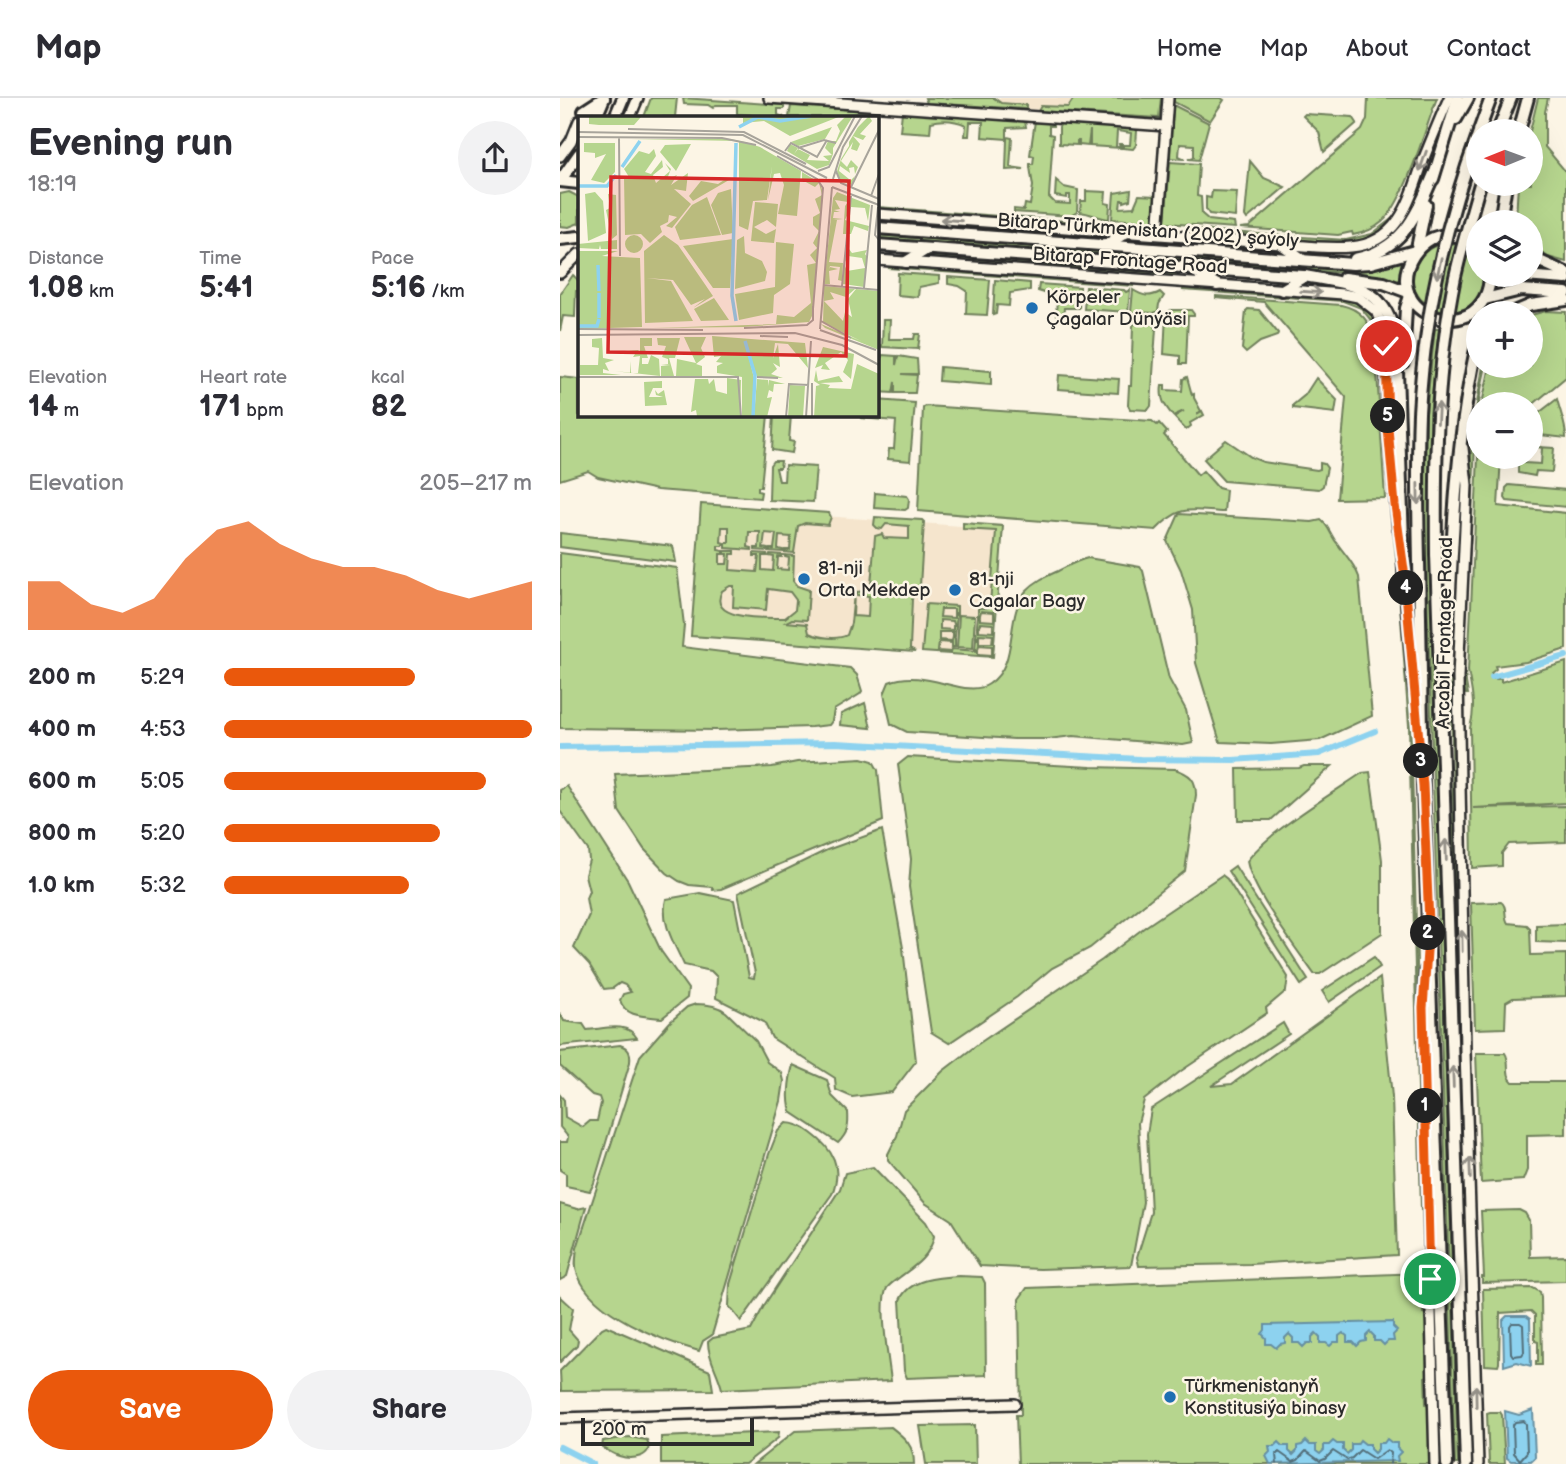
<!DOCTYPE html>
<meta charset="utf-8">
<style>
:root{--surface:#fff;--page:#f2f2f3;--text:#2b2b33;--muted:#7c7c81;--line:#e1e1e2;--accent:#ea580c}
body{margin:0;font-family:"Balsamiq Sans",sans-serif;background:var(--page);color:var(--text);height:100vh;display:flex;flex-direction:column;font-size:26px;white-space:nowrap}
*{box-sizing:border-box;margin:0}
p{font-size:23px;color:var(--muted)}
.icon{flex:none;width:38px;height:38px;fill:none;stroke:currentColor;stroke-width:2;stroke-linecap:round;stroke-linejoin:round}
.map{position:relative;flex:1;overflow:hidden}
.sheet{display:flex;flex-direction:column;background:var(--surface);width:560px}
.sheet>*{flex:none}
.needle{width:46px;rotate:269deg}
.tools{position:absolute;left:906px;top:21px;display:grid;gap:14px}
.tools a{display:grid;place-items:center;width:77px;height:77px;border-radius:50%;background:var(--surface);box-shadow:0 7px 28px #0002;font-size:35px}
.scale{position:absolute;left:21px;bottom:18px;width:173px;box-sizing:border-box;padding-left:7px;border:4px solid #2b2b2b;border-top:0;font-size:19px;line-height:24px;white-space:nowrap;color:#2b2b2b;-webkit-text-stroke:5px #fcf5e5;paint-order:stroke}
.pin{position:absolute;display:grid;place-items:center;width:60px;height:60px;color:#fff;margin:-30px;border:4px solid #fff;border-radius:50%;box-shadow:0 2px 7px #0007}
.km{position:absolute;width:35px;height:35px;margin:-18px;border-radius:50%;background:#222;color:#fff;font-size:19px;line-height:35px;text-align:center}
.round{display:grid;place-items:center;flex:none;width:74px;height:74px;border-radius:37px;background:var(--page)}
.headline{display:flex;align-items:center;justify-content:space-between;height:119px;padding:0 28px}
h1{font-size:38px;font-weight:600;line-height:52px}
.metrics{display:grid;grid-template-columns:repeat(3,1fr);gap:10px;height:119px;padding:7px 28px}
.metrics div{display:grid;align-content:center}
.metrics b{font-size:30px;font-weight:600}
.metrics small{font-size:19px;font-weight:400}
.metrics p{font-size:19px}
.chart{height:196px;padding:14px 28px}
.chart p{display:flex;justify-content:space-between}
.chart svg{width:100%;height:126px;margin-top:7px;fill:var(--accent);opacity:.7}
.cta{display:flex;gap:14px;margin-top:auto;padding:14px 28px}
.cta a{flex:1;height:80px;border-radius:42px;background:var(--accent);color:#fff;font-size:28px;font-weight:600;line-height:80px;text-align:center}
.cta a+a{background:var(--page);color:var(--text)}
ul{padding:0 28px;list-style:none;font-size:23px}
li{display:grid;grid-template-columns:112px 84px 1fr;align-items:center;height:52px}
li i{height:18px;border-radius:9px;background:var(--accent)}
header{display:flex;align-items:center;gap:42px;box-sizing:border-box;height:98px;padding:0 35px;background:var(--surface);border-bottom:2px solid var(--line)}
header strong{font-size:33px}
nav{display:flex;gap:38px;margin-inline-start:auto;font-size:24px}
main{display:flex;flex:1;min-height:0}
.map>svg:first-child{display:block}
.built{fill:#f5e5cd}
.green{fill:#b6d58e;stroke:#70805c;stroke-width:2;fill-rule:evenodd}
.water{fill:#8dd2ef;stroke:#668fa1;stroke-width:2}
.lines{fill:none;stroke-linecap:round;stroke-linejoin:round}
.shore{stroke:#526e79;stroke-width:2}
.canal{stroke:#8dd2ef;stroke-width:6}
.minor-casing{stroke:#2b2b2b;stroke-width:14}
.major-casing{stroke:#2b2b2b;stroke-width:16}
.minor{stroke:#fcf5e5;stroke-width:9}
.major{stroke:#fcf5e5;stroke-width:10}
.major-bridge-casing{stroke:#2b2b2b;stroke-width:16;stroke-linecap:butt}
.major-bridge{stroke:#fcf5e5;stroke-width:10}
.oneway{stroke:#949088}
.route-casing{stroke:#fff;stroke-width:14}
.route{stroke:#ea580c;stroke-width:9}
.poi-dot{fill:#1f6fb2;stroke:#fcf5e5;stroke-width:2.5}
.labels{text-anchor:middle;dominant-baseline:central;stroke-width:5;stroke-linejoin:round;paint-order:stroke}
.street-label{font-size:19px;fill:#2b2b2b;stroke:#fcf5e5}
.poi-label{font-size:19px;fill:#2b2b2b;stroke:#fcf5e5;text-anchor:start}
.inset-river{fill:none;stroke:#8dd2ef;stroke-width:3.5}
.inset-road{fill:none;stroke:#a8a49b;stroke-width:2}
.view{fill:#d62828;fill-opacity:0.15;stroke:#d62828;stroke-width:3.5}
.inset-edge{fill:none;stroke:#2b2b2b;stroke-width:3.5}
</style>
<header>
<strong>Map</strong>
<nav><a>Home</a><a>Map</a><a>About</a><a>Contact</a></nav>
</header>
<main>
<section class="sheet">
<div class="headline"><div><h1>Evening run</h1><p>18:19</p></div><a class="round"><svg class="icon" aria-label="share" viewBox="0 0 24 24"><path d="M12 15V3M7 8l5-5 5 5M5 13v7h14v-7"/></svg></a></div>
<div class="metrics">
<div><p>Distance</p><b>1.08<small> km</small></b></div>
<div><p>Time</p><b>5:41</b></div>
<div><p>Pace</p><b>5:16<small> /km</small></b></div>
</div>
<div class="metrics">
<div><p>Elevation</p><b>14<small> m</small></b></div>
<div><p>Heart rate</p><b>171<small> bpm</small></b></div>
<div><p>kcal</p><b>82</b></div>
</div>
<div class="chart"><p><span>Elevation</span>205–217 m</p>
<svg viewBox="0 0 160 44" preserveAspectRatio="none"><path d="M0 44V27L10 27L20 35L30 38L40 33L50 19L60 9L70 6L80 14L90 19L100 22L110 22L120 25L130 30L140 33L150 30L160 27V44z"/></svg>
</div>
<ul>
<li><b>200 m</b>5:29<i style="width:62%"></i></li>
<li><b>400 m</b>4:53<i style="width:100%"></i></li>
<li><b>600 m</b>5:05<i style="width:85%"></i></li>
<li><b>800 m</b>5:20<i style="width:70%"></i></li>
<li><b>1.0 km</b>5:32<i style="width:60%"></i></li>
</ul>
<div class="cta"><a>Save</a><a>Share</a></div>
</section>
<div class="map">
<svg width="1006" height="1366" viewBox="0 0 1006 1366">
<rect width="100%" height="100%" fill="#fcf5e5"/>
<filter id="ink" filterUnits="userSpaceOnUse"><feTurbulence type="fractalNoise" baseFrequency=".0143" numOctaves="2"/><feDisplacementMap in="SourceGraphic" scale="14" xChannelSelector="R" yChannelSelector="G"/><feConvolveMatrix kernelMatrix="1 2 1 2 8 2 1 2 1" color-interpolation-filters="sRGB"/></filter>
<g filter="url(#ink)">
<g class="built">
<path d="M421 0H599L598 20 421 8Z"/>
<path d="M140 409 443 431 433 559 131 538Z"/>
</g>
<g class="green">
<path d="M91 0H117L115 19H84Z"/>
<path d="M123 0 224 7V11H218V17L224 19H192L191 17 177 16V7H156L153 10 148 7 124 6Z"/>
<path d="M365 0H434L441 5 466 7V11L367 5Z"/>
<path d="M514 0H601L599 20 478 13 481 8 508 9Z"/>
<path d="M614 0H661L664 2 650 23 614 4Z"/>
<path d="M808 0H877C865 31 845 104 822 124 813 132 804 135 793 137L792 134 778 137 680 130 689 129 802 32 807 21Z"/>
<path d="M978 0H988L985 14V49L1006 74V164L988 159 971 147V124H958L956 120 958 86H971L970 33Z"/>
<path d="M613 7 649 25 639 62 628 61 634 59V47L620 46 619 58 625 61 610 60Z"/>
<path d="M231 8 308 13V19H229Z"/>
<path d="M342 14 465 23 466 29 447 30V39L452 40 450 69 464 71 446 72 447 41 422 39 423 24H410L409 38H405L406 27C395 22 383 21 371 24L370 35 340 33Z"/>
<path d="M745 16 793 19 797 25 764 54 759 34 743 18Z"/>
<path d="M475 23 493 26V28H489V36L493 37 489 99 495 105 510 106V97H507V100L495 98 496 82 504 89 518 92 517 114 511 118 454 114V111L464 112 465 106 470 107 473 88 470 69V66H473L474 58 470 57Z"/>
<path d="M501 25 575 30 577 33 576 47 573 51 563 50V47H570L571 35 557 33 556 49 560 50 559 46H561V50L530 48V32L528 48 519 47V43H517V47L499 46V29Z"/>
<path d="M690 63 704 80 725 89 687 121 685 118Z"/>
<path d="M610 64 639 66 637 98 641 99 642 116 649 122 674 125 675 130 605 125Z"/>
<path d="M571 92 570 102 564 104V102H561L560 110 574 109 579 97 595 98 593 124 552 121 554 95Z"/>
<path d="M526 93 546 94 545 105 550 106 549 121C538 120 531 115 520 114L521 103H526Z"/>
<path d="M652 93 677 94 675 119 649 116 646 111V99L651 100Z"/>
<path d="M9 94 19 99V125L9 129 0 128V96Z"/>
<path d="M317 109 506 123 499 126 317 112Z"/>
<path d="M834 119 836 122C821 136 807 143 786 145L628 135V131L786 142 812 136Z"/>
<path d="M318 120 555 137 542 141 327 125Z"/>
<path d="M317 137 621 159 620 163 317 141Z"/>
<path d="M892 145C911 149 919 158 919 177H923C924 242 828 212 859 162 866 150 879 145 892 145Z"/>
<path d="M368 158 619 176V180L360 161Z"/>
<path d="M845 159 841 173V188L822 179 802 176 625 164 626 160 786 171Z"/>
<path d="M342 167 561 184 574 188 328 170Z"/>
<path d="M338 175 379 178V185L359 189 358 199 337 197Z"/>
<path d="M13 177 19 183V193H16L15 219 3 218 0 233V196Z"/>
<path d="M388 179 430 182 427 217 406 216 407 193 399 188 388 186Z"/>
<path d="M435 182 470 185V192L450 195 449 208 437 207 436 216 433 217Z"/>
<path d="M479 186 520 189 519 210H504L503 219 496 218 497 199 478 193Z"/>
<path d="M623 188 784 200 803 208 818 226 815 227 801 210 783 203 623 192Z"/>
<path d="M526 189 564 192 566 194 570 192 568 214 524 211Z"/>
<path d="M573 192C583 198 589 200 600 194L604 198 599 206 598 213 594 215 571 214Z"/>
<path d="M656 198 781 207C801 211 810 224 815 243L825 400 777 401 786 299 704 204 656 200Z"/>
<path d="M688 211 699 212 718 235 717 238 700 244 686 255 682 251 686 213Z"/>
<path d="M611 212H631L634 216V218H628L626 266H620V258L604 256 606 216Z"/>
<path d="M986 213 1006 214V279L971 308 922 306 930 268H971V217Z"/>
<path d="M323 222H330L329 241H354L355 236H360L358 251 322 249Z"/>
<path d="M576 224 594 226 596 230 591 308 588 312 570 311 568 307 569 288H571L573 228Z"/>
<path d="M820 230 828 373 839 466 851 628 863 1104 861 1113 849 628 837 467 826 374 817 231Z"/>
<path d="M875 231H879L870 316 869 429 898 1366H895L865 429 866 316Z"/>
<path d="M322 257 336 258V267L338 258 357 261 358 276H342L357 277 355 295H335V284L333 295 317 294V275H319Z"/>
<path d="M923 268H926C912 323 915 378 911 434 908 485 898 546 908 596H906L901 578 912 336Z"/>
<path d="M380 269 431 273V287L379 283Z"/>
<path d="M499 277 559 281 558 295 498 291Z"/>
<path d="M0 279 19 281V317H208L201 389H198V393L201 394 200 400 97 392 38 379 28 373 0 382Z"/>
<path d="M627 279 632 297 634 296V300L641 313 637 316 642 313 644 317 630 325 631 328 626 332 614 319 624 313 613 318C604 307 600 301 602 287H605V292L622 293 623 281Z"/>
<path d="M756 280 777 302 775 315 733 310V307L745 297Z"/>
<path d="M997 301C1000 314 1006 326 1006 340L971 336V321Z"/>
<path d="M317 302 355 305 350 363 328 361 329 351H334L336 323 301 320V317H317Z"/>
<path d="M366 308 592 323 597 327 599 325 607 334 604 337 638 377 643 373 658 390 666 392 664 414C629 412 621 406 596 432L358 413 363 310Z"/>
<path d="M214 317H231L229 343 234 344 232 355 212 352Z"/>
<path d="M919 338V359H941L938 408 1006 415V551L966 564 935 568 936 571 931 575 934 581H941V584L1006 564V705L913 710 1006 708V744L949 746 942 755V768L912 770 910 630C916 609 912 594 908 573Z"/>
<path d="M666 342 691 359 703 364 757 372 760 371V365L764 366 767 370 763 388 759 391 664 383 644 361Z"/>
<path d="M978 349 994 350 992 374 976 373 975 378 958 375V359H964V365L981 366 982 350Z"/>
<path d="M213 363H221L220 370H216L219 383H224L225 367 256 369 253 404 209 402 210 367Z"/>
<path d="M949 387 1006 392V409L947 403 945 400 946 390Z"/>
<path d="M902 390 894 590 897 802 914 1366H912L895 803 891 590V555Z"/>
<path d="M315 395 347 398 349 401 348 410 345 412 314 410Z"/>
<path d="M141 406 269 415 271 419 268 427 245 425 238 428 234 455 225 454V452H230L231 439 219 438 218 451 223 452V454L210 453V451H214L216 436 205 435 203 450 208 451V453L195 452V450H199L200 434H189L188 449 192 450V452L166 450V445H169V429H162L161 444 164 445 163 448H158V452L163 453V456H160V466H167L168 456H165V453H175V456H171L170 472 197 474 199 458H194V455L207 456V458H202V472L213 473 214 459 209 458 210 456 222 457V459H218L217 471 228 472 229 460 225 459V457L234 458 233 483 237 488 249 492 247 522 232 521 226 524 247 526 249 535C259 540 278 542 287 537L291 525 294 495 293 518 308 519 309 498 297 497V494L306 493 311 487 315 438 322 436 324 440 349 441V428L326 426 322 431 317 430 314 427 315 419 362 422 364 424 360 488 352 501 350 551 355 554 131 538ZM170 488H174L173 509 206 512 208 491 230 494 236 502 235 512 225 520C207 520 146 523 162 493Z"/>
<path d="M619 416 752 424 761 422C769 428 771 438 777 445 785 457 794 465 799 479L812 618 760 642 711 646 660 644 636 565 633 512 621 472 607 443Z"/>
<path d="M403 425 443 428 433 559 362 554 366 506 397 508V515H394V511H381L380 519 394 520V517H397L396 526H394L393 523 380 522V531L393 532V528H396L395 538H393V534H379V542L392 543 393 539 395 540V549H392V545L379 544 378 553 391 554 392 551 418 553V556L432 557V548L419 547 418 551H415L416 541H419V545H432L433 537 419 536V539H416L417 530H419V533L433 534V526L420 525 419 528H417L418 518 420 519V522L434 523V514L421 513 420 517H418V510H427L430 506 436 433 403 431Z"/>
<path d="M0 435 113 448 116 464 0 449Z"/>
<path d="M0 455 117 470 124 527 122 549 290 570 297 577 302 593 300 596 274 612 272 623 269 627 251 629 156 632 0 630Z"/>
<path d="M528 460 580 469 583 473 609 581 626 612 633 645 623 647 513 638 488 641H454L347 634 331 626 324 596 329 584C366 569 405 602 429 586 460 566 444 519 466 493 475 483 487 478 498 473 508 468 518 462 528 460Z"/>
<path d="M399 517 415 518 413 550 397 549Z"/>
<path d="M305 605 311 630 280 627 281 616Z"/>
<path d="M348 659 531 669 615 671C630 676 636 681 636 697L625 773 530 850 492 870 457 899 389 945 371 934 349 789 351 761 338 667Z"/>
<path d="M302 660 313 663 318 672 323 723 161 791 153 792 152 789 129 787 119 783 107 775 84 751 59 713 55 676 212 669 237 664Z"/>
<path d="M744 668H772L711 722H678L677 671 739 670Z"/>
<path d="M810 674 822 762V835L760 876H754C735 849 692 793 687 763 708 734 770 697 802 675Z"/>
<path d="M7 688 68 783 101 853 128 891 127 900 102 920C87 918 65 920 60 902L63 896 71 894 65 887 60 885 53 890 44 891 29 866 14 850 29 817 26 800 29 793 25 777 29 762 28 752 0 713V692Z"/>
<path d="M322 732 343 850 356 963 332 994 292 999 276 992 275 980 212 940 204 924 156 900 157 879 151 873 124 867C115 847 100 824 106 801L140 795 174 802 189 879 194 880 195 875 178 795 267 752Z"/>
<path d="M675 768 748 882 741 887 668 773Z"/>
<path d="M662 777 667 781 728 879 726 893 706 910 707 915 621 973 584 1002 578 1025 583 1104 571 1168 480 1171 420 1168 391 1122 365 1105 328 1062V1056L337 1038 344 1012 383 973 418 946 542 862 585 829Z"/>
<path d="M941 804C948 808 943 818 948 825L967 827 970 830 971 857 1006 856V898L953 900 946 904 945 930 915 931 911 805Z"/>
<path d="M1006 826V845L976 844V827Z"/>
<path d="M814 859 820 869 769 904 762 893Z"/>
<path d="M820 880 832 999 837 1157 690 1166 579 1168 577 1159 591 1114 587 1036 591 1011 723 925 729 936 651 988 672 986Z"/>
<path d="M136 906C147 906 157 907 166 914L196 943 207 964 222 975 224 983 221 1003 152 1237 143 1243 139 1253C103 1243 32 1216 18 1177 14 1169 16 1159 17 1150L80 958 110 924 127 909Z"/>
<path d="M0 915 4 923 23 926 27 932C44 931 67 923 77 940L0 948Z"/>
<path d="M60 947C69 950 71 955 70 964L34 1085 30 1093 6 1088V1076L0 1072V1044H7L8 1039 0 1029V997L4 1002 5 1019 23 1029 30 1023H37L41 1005 39 999 32 997 0 968V954Z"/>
<path d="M945 955C951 963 944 977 953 984H1006V1036L967 1037V1072L963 1082 921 1085 916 955Z"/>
<path d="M233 967 267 982 272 998 288 1014C289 1028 288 1035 278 1045L231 1014C227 999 229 982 233 967Z"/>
<path d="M226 1025C236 1025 243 1029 251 1035 273 1051 283 1069 272 1096L181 1223 169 1208 170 1186 209 1056 218 1033Z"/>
<path d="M313 1069 366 1124 374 1138C371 1157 355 1168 340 1179 336 1182 330 1186 327 1190 318 1206 329 1264 331 1283L162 1291C158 1274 148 1261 148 1244L153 1240 191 1232 205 1206 280 1091 285 1075Z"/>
<path d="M0 1106 17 1111 26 1109 7 1178 0 1182Z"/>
<path d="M959 1112 965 1115 969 1122 970 1159 1006 1158V1183L922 1185V1179H924L921 1113Z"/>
<path d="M862 1175 863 1215 866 1216 868 1278 865 1279 866 1306 869 1307 871 1366H458L456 1317H461L459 1201 467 1190Z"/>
<path d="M399 1178 422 1179 425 1185 426 1277 347 1280 344 1273 340 1202C349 1181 378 1179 399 1178Z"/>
<path d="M973 1190 980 1194 981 1199 982 1267H976V1263H978V1244L975 1243V1217L971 1213 940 1215 939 1265 938 1268 925 1267 923 1191Z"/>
<path d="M0 1198 13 1210 9 1232 18 1242 17 1247 0 1264Z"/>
<path d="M46 1228 150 1273 153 1292 1 1293 0 1273 42 1230Z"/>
<path d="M930 1314H940L942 1317 945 1366H929L927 1315Z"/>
<path d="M415 1327 416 1366H366L360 1328Z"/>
<path d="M331 1329C345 1340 354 1347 354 1366H194L235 1333Z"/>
<path d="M219 1334 218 1340 185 1366H101V1339Z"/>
<path d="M69 1339 87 1342C95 1360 71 1362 59 1358 53 1356 47 1352 42 1349L43 1343Z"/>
</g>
<g class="water">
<path d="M947 1218H966L970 1221 971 1268 957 1264 944 1268 943 1222Z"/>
<path d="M833 1224V1229L837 1233 833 1237 834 1243H828L824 1247 820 1243H814V1238L810 1234 806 1238V1243L801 1244 797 1248 793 1244H787V1238L783 1235 779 1238V1244H774L770 1248 766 1245H760V1239L756 1235 752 1239V1245H747L743 1249 739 1245H733V1240L729 1236 725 1240V1245L720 1246 716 1250 711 1246H706V1240L702 1236 705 1232V1227Z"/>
<path d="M973 1312 975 1359 971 1363H951L947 1360 945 1313 959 1317Z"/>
<path d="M827 1341 832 1345H837V1350L841 1354 837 1358 838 1363 710 1366 706 1358 710 1354 709 1348H715L719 1344 723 1348H729V1353L733 1357 737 1353V1348L742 1347 746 1343 750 1347H756V1353L760 1356 764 1352V1347H769L773 1343 777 1346H783V1352L787 1356 791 1352V1346H797L800 1342 805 1346H810V1351L814 1355 818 1351V1345H824Z"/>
</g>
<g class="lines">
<g class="shore">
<path d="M952 1225H960L963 1227 964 1254 962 1257 953 1258 951 1255 950 1228Z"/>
<path d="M964 1323 966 1326 967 1354 960 1362 954 1355 953 1327 955 1324Z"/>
<path d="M717 1366 716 1357 719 1354 733 1364 738 1362 746 1353 760 1363 765 1361 773 1353 787 1362 792 1360 800 1352 814 1361 827 1352 831 1355 830 1366"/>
</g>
<g class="canal">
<path d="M932 579 1006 558"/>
<path d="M0 649 275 645 580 661 673 662 759 656 815 633"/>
<path d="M0 1349 33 1366"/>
</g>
<defs>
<g id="minor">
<path d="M209 0 606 28"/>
<path d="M70 19 78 0"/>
<path d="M0 58 11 43 19 23"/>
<path d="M317 116 721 146C744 148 768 151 791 149 841 145 851 98 864 60 872 40 880 20 889 0"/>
<path d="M598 136 608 0"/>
<path d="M317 162 783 196 798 199 816 213 825 235 828 330 838 431"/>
<path d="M0 175 19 156"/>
<path d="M903 350 907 387 898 579 905 953 918 1366"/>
<path d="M865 872 863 910 875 1366"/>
<path d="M0 1320 455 1306"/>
</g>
<g id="major">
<path d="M24 13 44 0"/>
<path d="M36 19 44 0"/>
<path d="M55 19 63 0"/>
<path d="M896 21 908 0"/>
<path d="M919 33 931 0"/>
<path d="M938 33 951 0"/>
<path d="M959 33 968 0"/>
<path d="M873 81 898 0"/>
<path d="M0 83 19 56"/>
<path d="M0 83 19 85"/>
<path d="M940 124 946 86"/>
<path d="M317 130 793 166 811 165 855 153"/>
<path d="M0 141 19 139"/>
<path d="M721 146 741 160"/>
<path d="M317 147 743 178"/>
<path d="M546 147 567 134"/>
<path d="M857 150 866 107"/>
<path d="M919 151C868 103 812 192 872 218 884 223 896 222 908 217 923 209 930 193 930 177"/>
<path d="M971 159 1006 175"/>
<path d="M795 161C844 151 856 117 874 76"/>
<path d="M346 164 367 151"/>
<path d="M633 172 657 187"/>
<path d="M950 177 1006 181"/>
<path d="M784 180 824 185 848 194"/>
<path d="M722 192 745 178C794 187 828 188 836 245L844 472 855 592"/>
<path d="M925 201 961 192 1006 195"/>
<path d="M952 215 971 207 1006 202"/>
<path d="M843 264 846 210 850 198"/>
<path d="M876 456 906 1366"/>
<path d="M859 464 863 687 887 1366"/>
<path d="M886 577C892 464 893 348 919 238"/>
</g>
</defs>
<use href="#minor" class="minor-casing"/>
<use href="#major" class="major-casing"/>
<use href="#minor" class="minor"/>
<use href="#major" class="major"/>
<defs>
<g id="major-bridge">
<path d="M876 456C875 363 876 271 895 179 902 148 911 117 920 86"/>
<path d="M859 464C858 414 857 365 859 315 864 219 886 123 919 34"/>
</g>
</defs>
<use href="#major-bridge" class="major-bridge-casing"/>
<use href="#major-bridge" class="major-bridge"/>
</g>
<defs><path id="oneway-shaft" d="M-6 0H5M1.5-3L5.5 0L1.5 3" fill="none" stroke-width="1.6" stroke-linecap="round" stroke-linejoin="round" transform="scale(1.75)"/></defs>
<g class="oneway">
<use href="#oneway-shaft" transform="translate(863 63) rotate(109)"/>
<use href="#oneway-shaft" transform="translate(391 122) rotate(-176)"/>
<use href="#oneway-shaft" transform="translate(879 170) rotate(102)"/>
<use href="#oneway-shaft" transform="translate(751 194) rotate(4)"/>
<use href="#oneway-shaft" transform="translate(878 315) rotate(-87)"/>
<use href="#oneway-shaft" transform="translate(858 396) rotate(89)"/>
<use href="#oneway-shaft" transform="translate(886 752) rotate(-92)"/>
<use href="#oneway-shaft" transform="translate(902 843) rotate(-91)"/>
<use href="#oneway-shaft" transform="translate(893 979) rotate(-92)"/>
<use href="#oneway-shaft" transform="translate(910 1070) rotate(-92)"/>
<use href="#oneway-shaft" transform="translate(916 1298) rotate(-91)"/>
</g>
</g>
<g class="lines" filter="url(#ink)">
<defs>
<path id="route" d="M826 248 828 330 835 407 844 472 863 687 869 825 863 910 870 1181"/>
</defs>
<use href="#route" class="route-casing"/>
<use href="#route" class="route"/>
</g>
<g class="poi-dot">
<circle cx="472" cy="210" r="7"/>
<circle cx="244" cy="481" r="7"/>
<circle cx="395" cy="492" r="7"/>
<circle cx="610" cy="1299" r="7"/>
</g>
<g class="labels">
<g class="street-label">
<text transform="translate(588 133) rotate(4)">Bitarap Türkmenistan (2002) şaýoly</text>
<text transform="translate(570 163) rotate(4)">Bitarap Frontage Road</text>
<text transform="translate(885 535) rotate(-89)">Arcabil Frontage Road</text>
</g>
<g class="poi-label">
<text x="486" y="199">Körpeler<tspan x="486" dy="22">Çagalar Dünýäsi</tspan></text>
<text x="258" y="470">81-nji<tspan x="258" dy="22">Orta Mekdep</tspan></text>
<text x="409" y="481">81-nji<tspan x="409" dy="22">Cagalar Bagy</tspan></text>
<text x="624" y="1288">Türkmenistanyň<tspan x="624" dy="22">Konstitusiýa binasy</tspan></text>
</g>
</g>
<g transform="translate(18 18)">
<rect width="301" height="301" fill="#fcf5e5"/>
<path d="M11 0 18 1H63L56 9H21L11 8ZM146 0 172 1 263 0 212 20 186 5 165 7V2ZM268 0H275L255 32V38L251 49 239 53 209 35 212 28 220 32 216 38 220 33 232 39 229 44 251 45 245 40 254 39 247 32 250 25H258L262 15 259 9ZM291 0 294 5 282 18 288 20 285 24 275 20 282 28 279 35 273 33 275 26 263 45 269 51 273 44 280 51 277 58 276 51 271 52 272 57 262 50 261 55 271 63 266 65 271 66 277 60 274 69 262 65 259 55 263 43 271 30V26L280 11ZM254 11 247 23 220 30 213 26ZM53 23H152L167 26 182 31 223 55 219 100 200 98 206 69 202 57 196 58 190 84 194 50 189 84 175 85 170 114 161 110V25ZM6 27H37V56L26 67 13 64 28 38 17 42V37L6 36ZM113 28 98 55 82 36 87 29ZM76 33 78 40 67 56 73 58 84 44 85 51 75 59 78 67 92 55 87 47 93 53 89 63 99 59 93 69 110 57 108 75 96 73 113 88 94 112 88 110 99 101 91 99 90 106 82 110 84 116 72 127 63 118 47 119 46 61H51L46 53 61 35 71 38ZM224 56 242 67 245 76 234 200 231 206 166 211 75 212 198 208 199 199 216 201 233 187 229 149 238 147 232 139 239 132 235 127 241 115 235 109V101L242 97 237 83 244 79 241 67 237 71 224 64ZM149 62 151 64 115 85 111 80 123 65 140 68ZM153 73 155 117 144 119 133 89 140 77ZM17 76 25 85 28 117 10 125 7 78ZM259 76 292 89 290 105 287 92 273 91 267 104 291 110 290 115 276 110 273 118H265L267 90 270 86 257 84 262 93 256 94 262 96H256L255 102 265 103 255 104H259L251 146 265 147 264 165 260 164 262 151 252 150 251 153 252 151 260 153 251 155 252 168H246L255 82ZM30 78 38 79 39 119 34 123 28 94 32 92ZM129 81 143 119 102 124 97 111 114 89ZM177 86 200 88 198 111 189 104 176 111 188 118 198 113 196 127 173 125ZM86 119 100 129 135 180 115 192 127 183 113 189 95 164 69 162 93 165 115 205 67 207 66 135ZM47 128a9 9 0 1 1 18 0a9 9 0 1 1-18 0ZM166 120 167 137 184 145 189 156 187 165 157 173 159 124ZM155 123 152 172H135L105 130ZM39 124V133H23L22 129 21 133 0 132V128ZM198 126 216 128 212 168 196 179 195 197 161 204 157 178 197 171ZM268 129 274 137 289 134 287 138 289 141 286 171 265 168 266 148 269 155 287 152 284 142 270 140 267 146ZM0 135H40L24 140 62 142 64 211 0 213ZM246 170 277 173 268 181 252 176 256 183 246 185 265 205 267 196 274 201 270 183 278 173 301 175V234L247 212 243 208 283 225 245 207ZM136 182 151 204 123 205 116 193ZM134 220 227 227 230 252 210 228 197 227 195 242 200 228 202 251 195 247 199 253 193 258 205 262 179 261 167 226 176 262 174 301H164V261L139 257V250L145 247 138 246 143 240 136 241ZM106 221H128L123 232 127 241 118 248 124 250V260H98L99 243 118 247ZM24 222 25 242 36 244 27 247 31 255 25 253V257L43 259H2V249H20L21 232 14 231V223ZM62 222H74V230H66L70 242H64V248H70L73 239 81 243 82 260 37 255 52 257V245L53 257H60L62 240 55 241 59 235 50 234H60L62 236ZM79 222H102L97 242H91L96 260H83V250L92 249 83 248H90V243L84 241 88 230 80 229ZM245 231 276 238 273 263 265 256 270 244 263 236 247 247 252 254 243 253 245 249 237 252ZM279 248 301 258V301H236L238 270 242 269 236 265 238 254 240 265 261 260 265 266 242 267 252 269 250 272 273 273ZM149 262 163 264 162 301H113L119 300 118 294 113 296 117 263H130L131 268 136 263 138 275 149 278ZM179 263 190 264V270L191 264 207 268H196L195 276 191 274 189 282 194 281 189 301H176ZM84 265V272H75L71 281H85L78 279 77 274 80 278 86 274 89 289 67 290 66 266ZM212 269 227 270 225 301H210Z" fill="#b6d58e"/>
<path class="inset-river" d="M161 11 180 1 202 5 233 0M158 27 154 180 158 205M44 51 62 25M0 70H29L38 59M20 149 21 175M21 177V202M0 210H19L21 203M167 225 177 259 175 301"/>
<path class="inset-road" d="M50 13 166 16 228 48M0 16 165 19 249 62M0 21 144 22 178 29M41 21 42 140M220 32 246 24 258 27M207 35 213 27 239 41 249 24M199 40 239 63 245 72 235 193M240 55 251 51 277 0M258 55 263 67 301 83M255 63 265 31 284 0M254 71 301 89M273 71 301 14M293 80 301 58M300 91 297 119 301 124M245 169 301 174M264 170 273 80M286 172 294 89M243 205 273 222M166 212 229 209 235 204V190M0 213 125 214M242 213 254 71M242 214 298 234M0 219 217 217 264 229 301 249M182 220 210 221M0 261H160L163 301M179 261 200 262M208 301 211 268 231 269M228 301 233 225M234 301V267"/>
<path class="view" d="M33 61 271 65 268 240 30 236Z"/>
<rect width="301" height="301" class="inset-edge"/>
</g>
</svg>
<div class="tools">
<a><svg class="needle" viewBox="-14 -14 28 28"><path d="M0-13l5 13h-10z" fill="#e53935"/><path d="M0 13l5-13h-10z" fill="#7c7c81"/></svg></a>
<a><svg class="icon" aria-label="layers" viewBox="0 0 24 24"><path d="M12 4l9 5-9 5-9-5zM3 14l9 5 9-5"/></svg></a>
<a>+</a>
<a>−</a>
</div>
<div class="scale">200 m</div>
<div class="pin" style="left:870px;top:1181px;background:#1e9e55"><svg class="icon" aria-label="arrive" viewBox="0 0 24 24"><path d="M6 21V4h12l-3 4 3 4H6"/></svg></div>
<div class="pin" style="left:826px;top:248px;background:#d93025"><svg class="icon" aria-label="check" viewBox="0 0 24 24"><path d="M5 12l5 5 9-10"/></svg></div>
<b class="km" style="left:865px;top:1008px">1</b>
<b class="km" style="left:868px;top:835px">2</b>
<b class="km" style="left:861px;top:663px">3</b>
<b class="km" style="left:846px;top:490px">4</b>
<b class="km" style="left:828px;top:318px">5</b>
</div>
</main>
